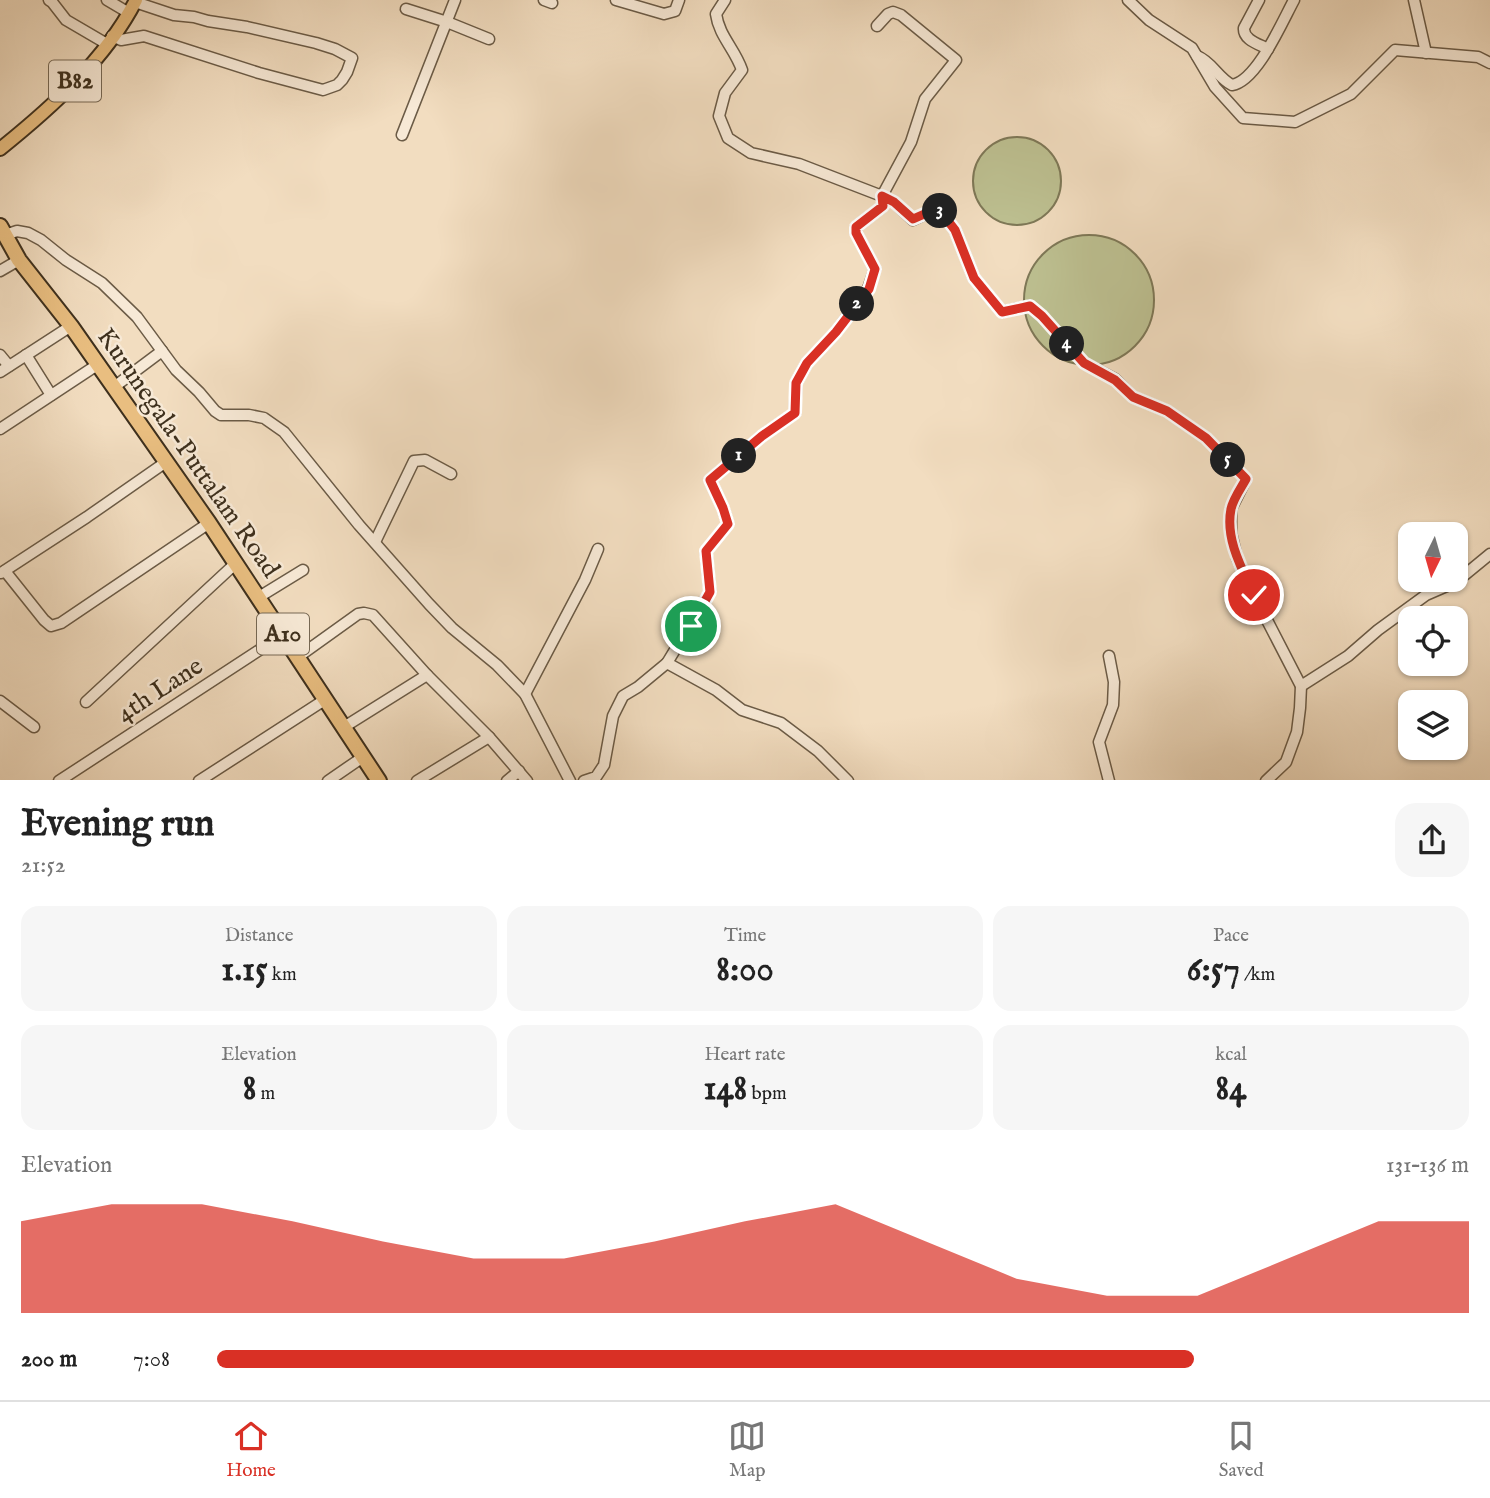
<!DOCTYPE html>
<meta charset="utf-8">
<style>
:root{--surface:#fff;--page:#f6f6f6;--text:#222;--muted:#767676;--line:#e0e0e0;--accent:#d93025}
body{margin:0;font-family:"IM FELL English",serif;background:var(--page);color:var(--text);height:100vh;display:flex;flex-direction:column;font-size:26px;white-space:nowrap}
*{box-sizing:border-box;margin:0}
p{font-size:23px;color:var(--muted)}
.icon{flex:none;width:38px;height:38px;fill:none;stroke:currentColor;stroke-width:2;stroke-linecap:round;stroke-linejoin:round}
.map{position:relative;height:780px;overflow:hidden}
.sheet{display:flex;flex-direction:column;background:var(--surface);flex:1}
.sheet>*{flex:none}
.needle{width:46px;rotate:185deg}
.controls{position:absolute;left:1398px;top:522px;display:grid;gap:14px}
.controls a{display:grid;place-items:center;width:70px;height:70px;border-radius:14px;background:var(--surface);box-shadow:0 2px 5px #0004;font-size:35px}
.pin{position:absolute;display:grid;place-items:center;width:60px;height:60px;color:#fff;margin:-30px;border:4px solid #fff;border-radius:50%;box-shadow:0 2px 7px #0007}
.km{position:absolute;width:35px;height:35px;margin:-18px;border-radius:50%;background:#222;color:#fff;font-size:19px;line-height:35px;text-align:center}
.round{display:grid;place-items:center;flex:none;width:74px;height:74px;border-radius:21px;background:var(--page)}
.overview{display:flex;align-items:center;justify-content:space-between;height:119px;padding:0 21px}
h1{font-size:38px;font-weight:700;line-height:52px}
.figures{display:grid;grid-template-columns:repeat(3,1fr);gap:10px;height:119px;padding:7px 21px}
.figures div{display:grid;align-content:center;border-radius:18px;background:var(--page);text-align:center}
.figures b{font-size:35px;font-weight:700}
.figures small{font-size:19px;font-weight:400}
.figures p{font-size:19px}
.chart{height:196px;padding:14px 21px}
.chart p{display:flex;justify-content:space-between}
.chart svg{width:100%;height:126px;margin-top:7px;fill:var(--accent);opacity:.7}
ul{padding:0 21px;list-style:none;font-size:23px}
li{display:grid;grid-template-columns:112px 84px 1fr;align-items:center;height:52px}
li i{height:18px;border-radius:9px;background:var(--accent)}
.dock{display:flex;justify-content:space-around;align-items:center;height:98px;border-top:2px solid var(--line);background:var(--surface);font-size:19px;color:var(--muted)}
.dock a{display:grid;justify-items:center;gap:4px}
.dock .on{color:var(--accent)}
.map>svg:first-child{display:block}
.green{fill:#bdc091;stroke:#7e7857;stroke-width:2}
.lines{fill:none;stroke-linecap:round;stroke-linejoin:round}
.minor-casing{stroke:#6b5b46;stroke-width:13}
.major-casing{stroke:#3e301d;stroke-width:16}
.highway-casing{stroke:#3e301d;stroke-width:18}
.minor{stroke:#f7e9d6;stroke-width:10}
.major{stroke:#e9be80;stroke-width:12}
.highway{stroke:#e9be80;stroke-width:14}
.route-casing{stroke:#fff;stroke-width:14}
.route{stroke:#d93025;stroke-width:9}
.labels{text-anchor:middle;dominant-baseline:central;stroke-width:5;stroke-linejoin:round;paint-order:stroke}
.shield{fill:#f7e9d6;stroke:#766854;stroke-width:2}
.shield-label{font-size:24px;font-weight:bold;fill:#3e301d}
.street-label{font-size:26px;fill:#3e301d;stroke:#f7e9d6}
</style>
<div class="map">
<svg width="1490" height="781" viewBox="0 0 1490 781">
<rect width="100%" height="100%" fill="#f2ddc0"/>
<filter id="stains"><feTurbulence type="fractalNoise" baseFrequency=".00286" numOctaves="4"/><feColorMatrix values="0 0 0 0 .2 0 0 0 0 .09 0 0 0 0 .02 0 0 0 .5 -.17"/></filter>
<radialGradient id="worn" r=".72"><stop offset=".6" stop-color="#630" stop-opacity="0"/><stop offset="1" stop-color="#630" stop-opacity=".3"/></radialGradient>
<g class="green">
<circle cx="1017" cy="181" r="44"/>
<circle cx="1089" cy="300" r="65"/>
</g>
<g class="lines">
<defs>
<g id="minor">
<path d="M49 0 52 2 66 20 107 44"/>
<path d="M107 0 129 13"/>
<path d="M544 0 552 3"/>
<path d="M616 0 664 14 675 11 679 0"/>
<path d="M725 0 716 14C719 36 735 49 742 70L725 93 719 116 728 138 751 153 799 164 882 196 894 202 913 220 938 208 955 230 974 278 1002 312 1029 306 1042 316 1084 363 1115 379 1133 397 1167 411 1206 438 1246 479 1231 509V533L1237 558 1254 595 1301 686 1300 708 1297 732 1286 762 1266 781"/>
<path d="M1128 0 1149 20 1192 48 1215 87 1243 118 1295 122 1351 94 1395 50 1478 57 1490 63"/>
<path d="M1259 0 1244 28C1243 40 1259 44 1268 49"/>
<path d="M1414 0 1426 53"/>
<path d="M406 9 447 22 489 39"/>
<path d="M112 36 121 40 144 36 259 73 323 90 337 85 342 80 347 72 352 58 335 49 316 43 247 27 208 21 194 17 174 15 135 2"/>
<path d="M1197 56C1212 62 1218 78 1232 85 1257 81 1282 22 1294 0"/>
<path d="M402 135 455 0"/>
<path d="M5 235 17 231 28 233 41 240 66 260 102 283 137 317 176 370 199 392 215 411 221 415H249L264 418 284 432 359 525 429 604 452 628 497 665 525 694 570 781"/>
<path d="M0 271 19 260"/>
<path d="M0 355 9 366"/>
<path d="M26 355 51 395"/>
<path d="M0 372 71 326"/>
<path d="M114 387 162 351"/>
<path d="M0 429 97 365"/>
<path d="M375 542 414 461 425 460 451 474"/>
<path d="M5 571 44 620 51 626 61 623 209 523"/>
<path d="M1 573 87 517 166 462"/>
<path d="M259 597 303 570"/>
<path d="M1109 656 1114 682 1113 705 1099 742 1109 781"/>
<path d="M298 657 358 614 364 613 373 615 427 675 489 737 527 781"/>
<path d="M667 663 710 592 706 551 728 524 723 508 710 480 762 436 795 413 796 383 807 363 836 332 868 289 875 269 856 233V227L883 206 882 196 911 142 925 99 956 60 901 15 893 12 888 14 877 26"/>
<path d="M1301 686 1348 656 1378 630 1426 595 1456 582 1490 554"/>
<path d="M525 694 585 580 598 549"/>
<path d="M0 701 34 727"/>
<path d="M86 702 236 563"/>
<path d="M344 727 427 675"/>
<path d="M59 781 284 634"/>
<path d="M199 781 326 699"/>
<path d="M328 781 363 757"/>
<path d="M417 781 489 737"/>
<path d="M507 781 519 771"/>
<path d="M584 781 596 777 604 765 613 716 623 696 638 687 667 663 716 690 742 710 781 723 818 751 848 781"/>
</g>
<path id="major" d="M0 149C51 108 106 59 136 0"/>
<path id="highway" d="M0 226 19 260 71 326 209 523 379 781"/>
</defs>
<use href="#minor" class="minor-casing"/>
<use href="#major" class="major-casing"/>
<use href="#highway" class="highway-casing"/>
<use href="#minor" class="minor"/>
<use href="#major" class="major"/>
<use href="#highway" class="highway"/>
</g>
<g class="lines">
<defs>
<path id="route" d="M691 626 710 592 706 551 728 524 723 508 710 480 762 436 795 413 796 383 807 363 836 332 869 289 875 269 856 233V227L883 206 882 196 894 202 913 219 938 208 955 230 974 278 1002 312 1030 306 1042 316 1084 363 1115 380 1133 397 1167 411 1206 438 1246 479C1241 488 1233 499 1231 509 1225 539 1242 569 1254 595"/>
</defs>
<use href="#route" class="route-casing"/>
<use href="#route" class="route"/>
</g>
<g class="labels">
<g class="shield">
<rect x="49" y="60.5" width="52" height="41" rx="5"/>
<rect x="257" y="613.5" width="52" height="41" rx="5"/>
</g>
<g class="shield-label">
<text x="75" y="81">B82</text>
<text x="283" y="634">A10</text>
</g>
<g class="street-label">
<text transform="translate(188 453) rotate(55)">Kurunegala-Puttalam Road</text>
<text transform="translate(160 690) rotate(-33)">4th Lane</text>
</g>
</g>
<rect width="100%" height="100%" filter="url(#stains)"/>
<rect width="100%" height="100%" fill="url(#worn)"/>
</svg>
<div class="controls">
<a><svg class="needle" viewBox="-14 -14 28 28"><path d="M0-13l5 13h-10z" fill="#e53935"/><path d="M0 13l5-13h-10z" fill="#767676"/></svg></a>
<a><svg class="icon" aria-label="locate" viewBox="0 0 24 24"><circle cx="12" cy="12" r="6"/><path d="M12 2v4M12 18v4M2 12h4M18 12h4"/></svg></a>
<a><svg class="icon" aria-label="layers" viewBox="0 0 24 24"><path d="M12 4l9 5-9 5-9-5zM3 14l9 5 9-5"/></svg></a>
</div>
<div class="pin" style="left:691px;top:626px;background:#1e9e55"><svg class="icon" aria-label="arrive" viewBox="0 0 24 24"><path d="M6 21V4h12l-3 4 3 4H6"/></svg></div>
<div class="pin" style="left:1254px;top:595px;background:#d93025"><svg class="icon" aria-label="check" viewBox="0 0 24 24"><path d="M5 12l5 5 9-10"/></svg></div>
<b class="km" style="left:739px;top:456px">1</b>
<b class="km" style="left:857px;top:304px">2</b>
<b class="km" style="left:940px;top:211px">3</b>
<b class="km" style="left:1067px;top:344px">4</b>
<b class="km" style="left:1228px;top:460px">5</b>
</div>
<section class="sheet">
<div class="overview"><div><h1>Evening run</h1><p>21:52</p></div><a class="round"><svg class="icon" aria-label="share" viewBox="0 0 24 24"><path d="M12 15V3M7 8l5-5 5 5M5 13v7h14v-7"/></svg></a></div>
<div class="figures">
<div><p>Distance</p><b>1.15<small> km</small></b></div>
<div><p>Time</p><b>8:00</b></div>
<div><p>Pace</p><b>6:57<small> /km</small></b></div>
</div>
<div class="figures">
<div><p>Elevation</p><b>8<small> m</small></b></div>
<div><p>Heart rate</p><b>148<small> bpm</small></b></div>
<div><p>kcal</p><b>84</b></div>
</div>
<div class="chart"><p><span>Elevation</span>131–136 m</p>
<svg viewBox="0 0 160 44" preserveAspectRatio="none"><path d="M0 44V12L10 6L20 6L30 12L40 19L50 25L60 25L70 19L80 12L90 6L100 19L110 32L120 38L130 38L140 25L150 12L160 12V44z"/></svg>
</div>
<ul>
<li><b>200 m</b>7:08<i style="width:78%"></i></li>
</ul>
</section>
<nav class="dock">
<a class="on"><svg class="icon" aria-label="home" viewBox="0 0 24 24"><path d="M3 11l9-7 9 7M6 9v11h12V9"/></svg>Home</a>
<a><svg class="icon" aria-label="map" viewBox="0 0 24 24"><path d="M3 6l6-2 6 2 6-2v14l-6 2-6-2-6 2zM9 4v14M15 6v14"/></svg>Map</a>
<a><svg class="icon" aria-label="saved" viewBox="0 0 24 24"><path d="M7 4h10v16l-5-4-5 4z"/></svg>Saved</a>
</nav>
